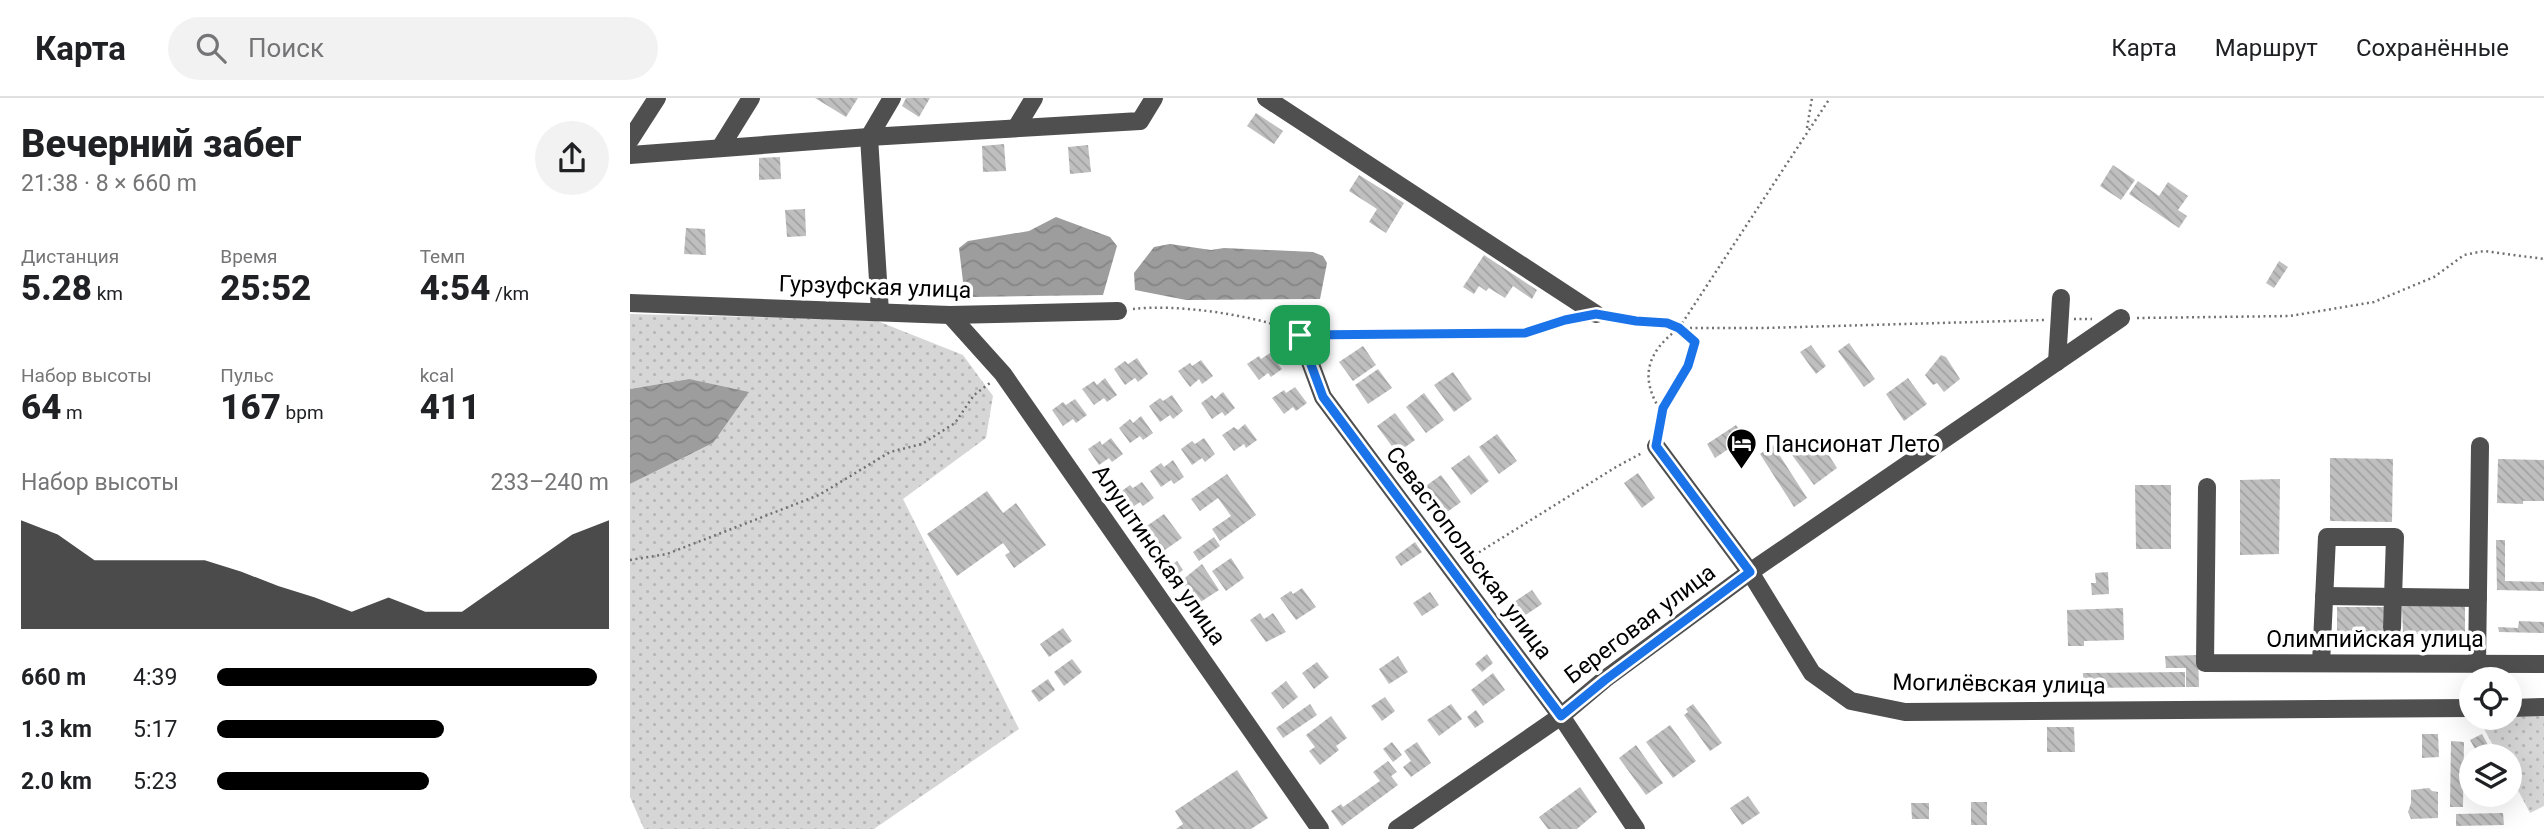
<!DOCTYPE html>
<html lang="ru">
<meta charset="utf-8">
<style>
:root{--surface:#fff;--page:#f2f2f2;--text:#202124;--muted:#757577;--line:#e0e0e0;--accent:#000}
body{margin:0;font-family:Roboto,sans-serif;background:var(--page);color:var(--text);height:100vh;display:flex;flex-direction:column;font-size:26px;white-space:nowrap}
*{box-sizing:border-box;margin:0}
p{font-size:23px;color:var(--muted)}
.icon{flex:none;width:38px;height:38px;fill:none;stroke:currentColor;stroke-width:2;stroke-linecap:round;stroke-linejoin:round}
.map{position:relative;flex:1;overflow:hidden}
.details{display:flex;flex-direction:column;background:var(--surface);width:630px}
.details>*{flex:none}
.buttons{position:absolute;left:1829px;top:569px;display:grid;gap:14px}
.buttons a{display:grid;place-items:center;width:63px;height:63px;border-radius:50%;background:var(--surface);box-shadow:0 7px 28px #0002;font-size:35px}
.pin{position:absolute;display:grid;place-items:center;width:60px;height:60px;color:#fff;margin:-30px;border-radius:14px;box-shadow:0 4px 10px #0006}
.round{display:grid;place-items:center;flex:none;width:74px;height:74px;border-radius:37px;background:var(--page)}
.overview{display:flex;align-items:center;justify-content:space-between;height:119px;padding:0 21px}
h1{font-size:38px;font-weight:800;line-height:52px}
.metrics{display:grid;grid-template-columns:repeat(3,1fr);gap:10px;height:119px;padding:7px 21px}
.metrics div{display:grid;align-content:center}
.metrics b{font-size:35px;font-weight:800}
.metrics small{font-size:19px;font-weight:400}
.metrics p{font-size:19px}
.chart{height:196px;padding:14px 21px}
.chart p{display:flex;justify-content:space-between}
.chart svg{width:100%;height:126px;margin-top:7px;fill:var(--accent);opacity:.7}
ul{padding:0 21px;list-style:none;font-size:23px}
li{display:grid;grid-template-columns:112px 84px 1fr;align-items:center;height:52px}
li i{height:18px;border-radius:9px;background:var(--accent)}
header{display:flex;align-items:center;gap:42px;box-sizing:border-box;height:98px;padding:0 35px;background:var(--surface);border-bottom:2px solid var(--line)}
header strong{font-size:33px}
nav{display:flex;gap:38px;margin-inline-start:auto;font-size:24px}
.search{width:490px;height:63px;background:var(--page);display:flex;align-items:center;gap:18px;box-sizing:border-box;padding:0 24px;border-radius:38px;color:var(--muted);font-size:26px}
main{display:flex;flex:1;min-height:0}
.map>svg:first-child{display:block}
.grass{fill:url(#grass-dots)}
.water{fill:url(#water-waves)}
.building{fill:url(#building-back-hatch)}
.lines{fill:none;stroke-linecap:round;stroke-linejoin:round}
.path{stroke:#717171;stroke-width:2.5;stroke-dasharray:2 3.5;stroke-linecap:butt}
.minor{stroke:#4f4f4f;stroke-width:18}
.route-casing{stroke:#fff;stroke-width:14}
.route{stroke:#1a73e8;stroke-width:9}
.labels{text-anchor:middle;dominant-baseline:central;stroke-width:7;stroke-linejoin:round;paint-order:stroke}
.street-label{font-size:23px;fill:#000;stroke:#fff}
.poi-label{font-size:23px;fill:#000;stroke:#fff;text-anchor:start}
</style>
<header>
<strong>Карта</strong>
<div class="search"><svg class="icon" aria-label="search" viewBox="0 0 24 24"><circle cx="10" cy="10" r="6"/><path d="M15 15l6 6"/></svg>Поиск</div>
<nav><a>Карта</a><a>Маршрут</a><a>Сохранённые</a></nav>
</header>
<main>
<section class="details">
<div class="overview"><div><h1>Вечерний забег</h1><p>21:38 · 8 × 660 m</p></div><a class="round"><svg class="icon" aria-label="share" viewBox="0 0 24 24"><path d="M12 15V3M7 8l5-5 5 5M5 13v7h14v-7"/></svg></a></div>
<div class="metrics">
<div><p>Дистанция</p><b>5.28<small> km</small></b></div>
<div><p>Время</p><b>25:52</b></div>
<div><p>Темп</p><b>4:54<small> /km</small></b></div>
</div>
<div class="metrics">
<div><p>Набор высоты</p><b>64<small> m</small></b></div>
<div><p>Пульс</p><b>167<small> bpm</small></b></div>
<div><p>kcal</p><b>411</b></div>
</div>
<div class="chart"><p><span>Набор высоты</span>233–240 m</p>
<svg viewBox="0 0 160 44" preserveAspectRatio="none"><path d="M0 44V6L10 11L20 20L30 20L40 20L50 20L60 24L70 29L80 33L90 38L100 33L110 38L120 38L130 29L140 20L150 11L160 6V44z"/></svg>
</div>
<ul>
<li><b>660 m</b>4:39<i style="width:97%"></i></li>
<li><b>1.3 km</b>5:17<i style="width:58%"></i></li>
<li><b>2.0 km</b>5:23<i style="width:54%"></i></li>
</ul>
</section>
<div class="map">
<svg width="1914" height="731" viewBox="0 0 1914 731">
<defs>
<pattern id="grass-dots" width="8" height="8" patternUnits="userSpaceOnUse" patternTransform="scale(1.75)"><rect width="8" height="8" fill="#d6d6d6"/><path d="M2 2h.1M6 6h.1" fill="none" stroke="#b6b6b6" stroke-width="1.8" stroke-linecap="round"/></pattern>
<pattern id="water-waves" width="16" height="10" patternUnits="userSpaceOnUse" patternTransform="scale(1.75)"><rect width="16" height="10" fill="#9d9d9d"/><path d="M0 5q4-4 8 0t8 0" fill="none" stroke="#858585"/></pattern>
<pattern id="building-back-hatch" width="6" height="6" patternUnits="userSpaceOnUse" patternTransform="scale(1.75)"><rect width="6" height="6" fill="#bfbfbf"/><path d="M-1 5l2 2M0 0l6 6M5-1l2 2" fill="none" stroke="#a2a2a2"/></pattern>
</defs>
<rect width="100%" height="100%" fill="#fff"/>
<g class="grass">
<path d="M0 216 245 222 333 257 363 298 356 340 273 401 389 631 244 731H14L0 699V386L83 345 59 281 0 291Z"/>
<path d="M1914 616V708L1900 715 1880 677V658H1869L1848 620Z"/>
</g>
<g class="water">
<path d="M426 119 480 139 487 148 473 197 342 199 334 192 329 150 338 143 399 133Z"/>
<path d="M540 146 581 152 594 150 683 154 693 158 697 165 690 201 556 202 505 192 504 175 524 149Z"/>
<path d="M59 281 119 294 83 345 0 386V291Z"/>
</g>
<g class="building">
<path d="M185 0H228L216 19Z"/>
<path d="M276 0H300L289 19 272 8Z"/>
<path d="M626 15 653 33 644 46 617 28Z"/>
<path d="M374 46 376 73 353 74 352 48Z"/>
<path d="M458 47 461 74 440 76 438 49Z"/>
<path d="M150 59 151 81 129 82V60Z"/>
<path d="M1483 67 1505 82 1491 102 1470 88Z"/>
<path d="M729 77 774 105 756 135 739 124 747 111 719 93Z"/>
<path d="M1508 83 1529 98 1538 84 1558 98 1548 112 1557 118 1549 130 1499 96Z"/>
<path d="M175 111 176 138 157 139 155 112Z"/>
<path d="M56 130 75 131 76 157 54 156Z"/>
<path d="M854 157 907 192 902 201 883 188 875 200 859 190 856 193 849 188 844 196 833 189Z"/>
<path d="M1649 163 1658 169 1644 190 1636 185Z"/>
<path d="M1219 245 1245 281 1234 289 1208 253Z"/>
<path d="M1181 247 1196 268 1186 276 1170 254Z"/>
<path d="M733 248 746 267 723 283 709 264Z"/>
<path d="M640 255 652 271 641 279 638 275 629 282 617 266 629 258 631 261Z"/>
<path d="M1311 257 1316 259 1330 281 1314 294 1307 285 1303 287 1295 277Z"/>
<path d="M507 260 518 276 508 284 505 280 495 287 484 271 495 263 498 266Z"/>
<path d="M571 262 583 278 572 286 569 281 560 289 548 273 560 265 562 268Z"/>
<path d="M748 271 762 290 738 306 725 287Z"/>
<path d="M823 274 842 301 824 314 804 287Z"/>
<path d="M475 280 487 297 477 304 474 300 464 307 452 291 464 283 467 287Z"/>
<path d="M1278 280 1297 306 1274 323 1256 296Z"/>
<path d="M665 289 677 305 666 313 663 309 654 316 642 300 654 292 656 295Z"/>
<path d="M593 294 605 310 595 318 592 314 582 321 571 305 582 297 585 301Z"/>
<path d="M794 295 814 322 796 335 776 309Z"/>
<path d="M542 297 553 313 543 321 540 317 530 324 519 308 530 300 533 303Z"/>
<path d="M445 301 457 317 446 325 443 321 433 328 422 312 433 304 436 307Z"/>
<path d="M765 315 785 342 767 355 747 328Z"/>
<path d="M511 318 523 335 513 342 510 338 500 345 489 330 500 321 503 325Z"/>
<path d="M615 326 627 342 616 350 614 346 604 353 592 337 604 329 608 332Z"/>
<path d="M1106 327 1124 354 1114 362 1103 348 1085 360 1077 346Z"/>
<path d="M867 336 887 363 869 376 849 349Z"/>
<path d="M1187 339 1207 370 1184 387 1162 357Z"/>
<path d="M481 340 493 356 482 364 479 360 469 367 458 351 470 343 472 347Z"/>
<path d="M574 340 585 356 575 364 572 360 562 367 551 351 562 343 565 346Z"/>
<path d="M1143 347 1177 400 1164 409 1130 356Z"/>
<path d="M839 357 859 383 841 397 821 370Z"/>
<path d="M1700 360 1763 361 1762 424 1700 423Z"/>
<path d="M1868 361 1914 362V403H1893V406L1867 405Z"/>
<path d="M543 362 554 379 544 386 541 382 531 389 520 373 531 365 534 369Z"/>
<path d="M1008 375 1025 400 1012 410 994 385Z"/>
<path d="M597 376 626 417 590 443 582 431 601 418 588 400 570 413 561 401Z"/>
<path d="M811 377 831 404 813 417 793 390Z"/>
<path d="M1650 381 1649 456 1610 457V382Z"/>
<path d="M512 384 524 400 513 408 510 404 500 411 489 395 500 387 503 390Z"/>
<path d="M1505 387H1541V451H1506Z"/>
<path d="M357 393 373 415 386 405 416 447 384 470 375 457 380 454 373 445 327 478 297 436Z"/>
<path d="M534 416 552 440 532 454 514 430Z"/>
<path d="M584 439 590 448 569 463 563 454Z"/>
<path d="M1866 442H1875V483L1914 484V493L1867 492Z"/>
<path d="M785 444 792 454 771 468 765 459Z"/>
<path d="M601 460 614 480 596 493 582 473Z"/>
<path d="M547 463 553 472 541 481 534 472Z"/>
<path d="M572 466 589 492 569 505 551 483Z"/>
<path d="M1478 474 1479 496 1462 497 1461 485H1466L1465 475Z"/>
<path d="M672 490 686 509 666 522 650 500 661 493 663 496Z"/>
<path d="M902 492 912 506 894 518 884 504Z"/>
<path d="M800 494 809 507 792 518 783 505Z"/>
<path d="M1772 508H1835V537L1773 536Z"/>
<path d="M1707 509H1754L1753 537 1707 536Z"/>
<path d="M1493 510 1494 542 1454 543V548H1438L1437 512Z"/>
<path d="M630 515 634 521 643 515 656 534 636 544 620 522Z"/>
<path d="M1889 523 1914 524V535L1869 534 1868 529 1888 530Z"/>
<path d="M433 530 442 543 419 559 410 546Z"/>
<path d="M857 556 863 565 852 574 845 566Z"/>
<path d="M1568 557 1569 589H1556V570H1536L1535 558Z"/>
<path d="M768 558 778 574 759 586 749 571Z"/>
<path d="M442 561 452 574 434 588 424 574Z"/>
<path d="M687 564 699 579 684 591 672 575Z"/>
<path d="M1555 574V589L1453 590V575Z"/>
<path d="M863 575 875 592 853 608 841 592Z"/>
<path d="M418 581 425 592 409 604 401 593Z"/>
<path d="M656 583 668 599 653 611 641 595Z"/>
<path d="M755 599 765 613 752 623 741 608Z"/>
<path d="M680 606 687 617 653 640 646 630Z"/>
<path d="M821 606 832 621 809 638 797 622Z"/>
<path d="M1063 606 1092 645 1080 653 1054 617 1058 614 1056 611Z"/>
<path d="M846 612 854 624 845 630 837 619Z"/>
<path d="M701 618 717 640 706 648 709 652 690 667 679 653 685 649 676 637Z"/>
<path d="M1040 627 1066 663 1043 680 1016 644Z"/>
<path d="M1417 629H1444L1445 654H1417Z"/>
<path d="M1792 636H1808L1809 659 1792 660Z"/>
<path d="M1852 636 1864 658H1849L1840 642Z"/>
<path d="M1821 643 1834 644 1833 709H1820Z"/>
<path d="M762 644 772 657 763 664 753 651Z"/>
<path d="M787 644 801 665 781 679 773 669 781 663 774 653Z"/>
<path d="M1006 647 1033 685 1016 697 989 660Z"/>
<path d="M758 663 767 674 761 678 768 687 712 728 701 713 711 706 713 709 750 683 743 674Z"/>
<path d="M607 672 638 720 621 731H546L553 726 545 713Z"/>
<path d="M950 689 967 714 947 731H918L909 719Z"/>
<path d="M1799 690 1802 693 1808 694V720L1781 721 1778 714 1781 705V692Z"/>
<path d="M1118 698 1130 715 1112 727 1100 710Z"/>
<rect x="1341" y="704" width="16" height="23"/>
<path d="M1281 705H1299V721H1282Z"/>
<path d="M1873 715 1874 727 1826 728V716Z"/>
</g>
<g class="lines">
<g class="path">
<path d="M1177 30 1182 0"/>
<path d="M503 211C547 206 614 216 656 230"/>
<path d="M980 218C996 221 1036 222 1047 229 1054 233 1059 240 1065 244L1058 268 1033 310 1029 333"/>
<path d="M1507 220 1660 218 1744 204 1804 179 1834 157 1854 153 1914 161"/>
<path d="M1444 221H1462"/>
<path d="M1049 230H1134L1416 222"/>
<path d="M685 237 895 235 945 220"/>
<path d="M1032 315C1009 280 1016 255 1049 230L1200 0"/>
<path d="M0 462 37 456 189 397 260 354 292 346 325 325 344 297 360 285"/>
<path d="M835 463 986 369 1012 355"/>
</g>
<g class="minor">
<path d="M636 0 966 216"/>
<path d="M386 30 404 0"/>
<path d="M0 42 27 0"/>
<path d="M90 50 121 0"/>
<path d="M0 57 239 39 510 23 524 0"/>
<path d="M0 205 320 217 488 213"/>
<path d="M250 214 239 39 262 0"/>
<path d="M320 217 373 276 690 731"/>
<path d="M670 237 693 299 931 618 1006 731"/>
<path d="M1427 264 1431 200"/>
<path d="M1026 348 1120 474 1182 575 1221 603 1275 614 1841 610"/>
<path d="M1577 389 1575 565 1914 566"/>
<path d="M1694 498 1848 500"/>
<path d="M1691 565 1697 439H1765L1762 530"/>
<path d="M1847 566 1850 348"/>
<path d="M1880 610 1914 609"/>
<path d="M767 731 931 618 975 581 1120 474 1491 220"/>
</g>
</g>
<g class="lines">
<defs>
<path id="route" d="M966 216 1006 223 1037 225 1049 230 1065 244 1058 268 1033 310 1026 348 1120 474 975 582 931 618 693 299 670 237 895 235 935 222Z"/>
</defs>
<use href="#route" class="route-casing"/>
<use href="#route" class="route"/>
</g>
<defs>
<symbol id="hotel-pin" viewBox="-11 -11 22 30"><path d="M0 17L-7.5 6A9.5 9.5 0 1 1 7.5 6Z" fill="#000" stroke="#fff"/><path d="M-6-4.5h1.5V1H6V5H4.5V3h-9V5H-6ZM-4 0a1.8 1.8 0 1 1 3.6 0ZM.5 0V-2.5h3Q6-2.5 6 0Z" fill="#fff"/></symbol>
</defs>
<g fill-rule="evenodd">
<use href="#hotel-pin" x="1094" y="328" width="35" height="47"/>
</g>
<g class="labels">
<g class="street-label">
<text transform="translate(245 189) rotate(2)">Гурзуфская улица</text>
<text transform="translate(839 455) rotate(53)">Севастопольская улица</text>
<text transform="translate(529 457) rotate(55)">Алуштинская улица</text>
<text transform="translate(1010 526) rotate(-37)">Береговая улица</text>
<text x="1745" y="541">Олимпийская улица</text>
<text transform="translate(1369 586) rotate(1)">Могилёвская улица</text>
</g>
<g class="poi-label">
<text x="1135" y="346">Пансионат Лето</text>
</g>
</g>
</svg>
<div class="buttons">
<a><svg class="icon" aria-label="locate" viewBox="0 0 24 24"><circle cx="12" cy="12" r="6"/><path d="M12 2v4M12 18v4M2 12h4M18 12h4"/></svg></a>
<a><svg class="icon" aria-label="layers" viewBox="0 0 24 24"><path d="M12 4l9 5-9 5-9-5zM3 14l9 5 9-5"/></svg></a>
</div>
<div class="pin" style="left:670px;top:237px;background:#1e9e55"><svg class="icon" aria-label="arrive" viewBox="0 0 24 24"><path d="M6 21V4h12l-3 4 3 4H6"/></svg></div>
</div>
</main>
